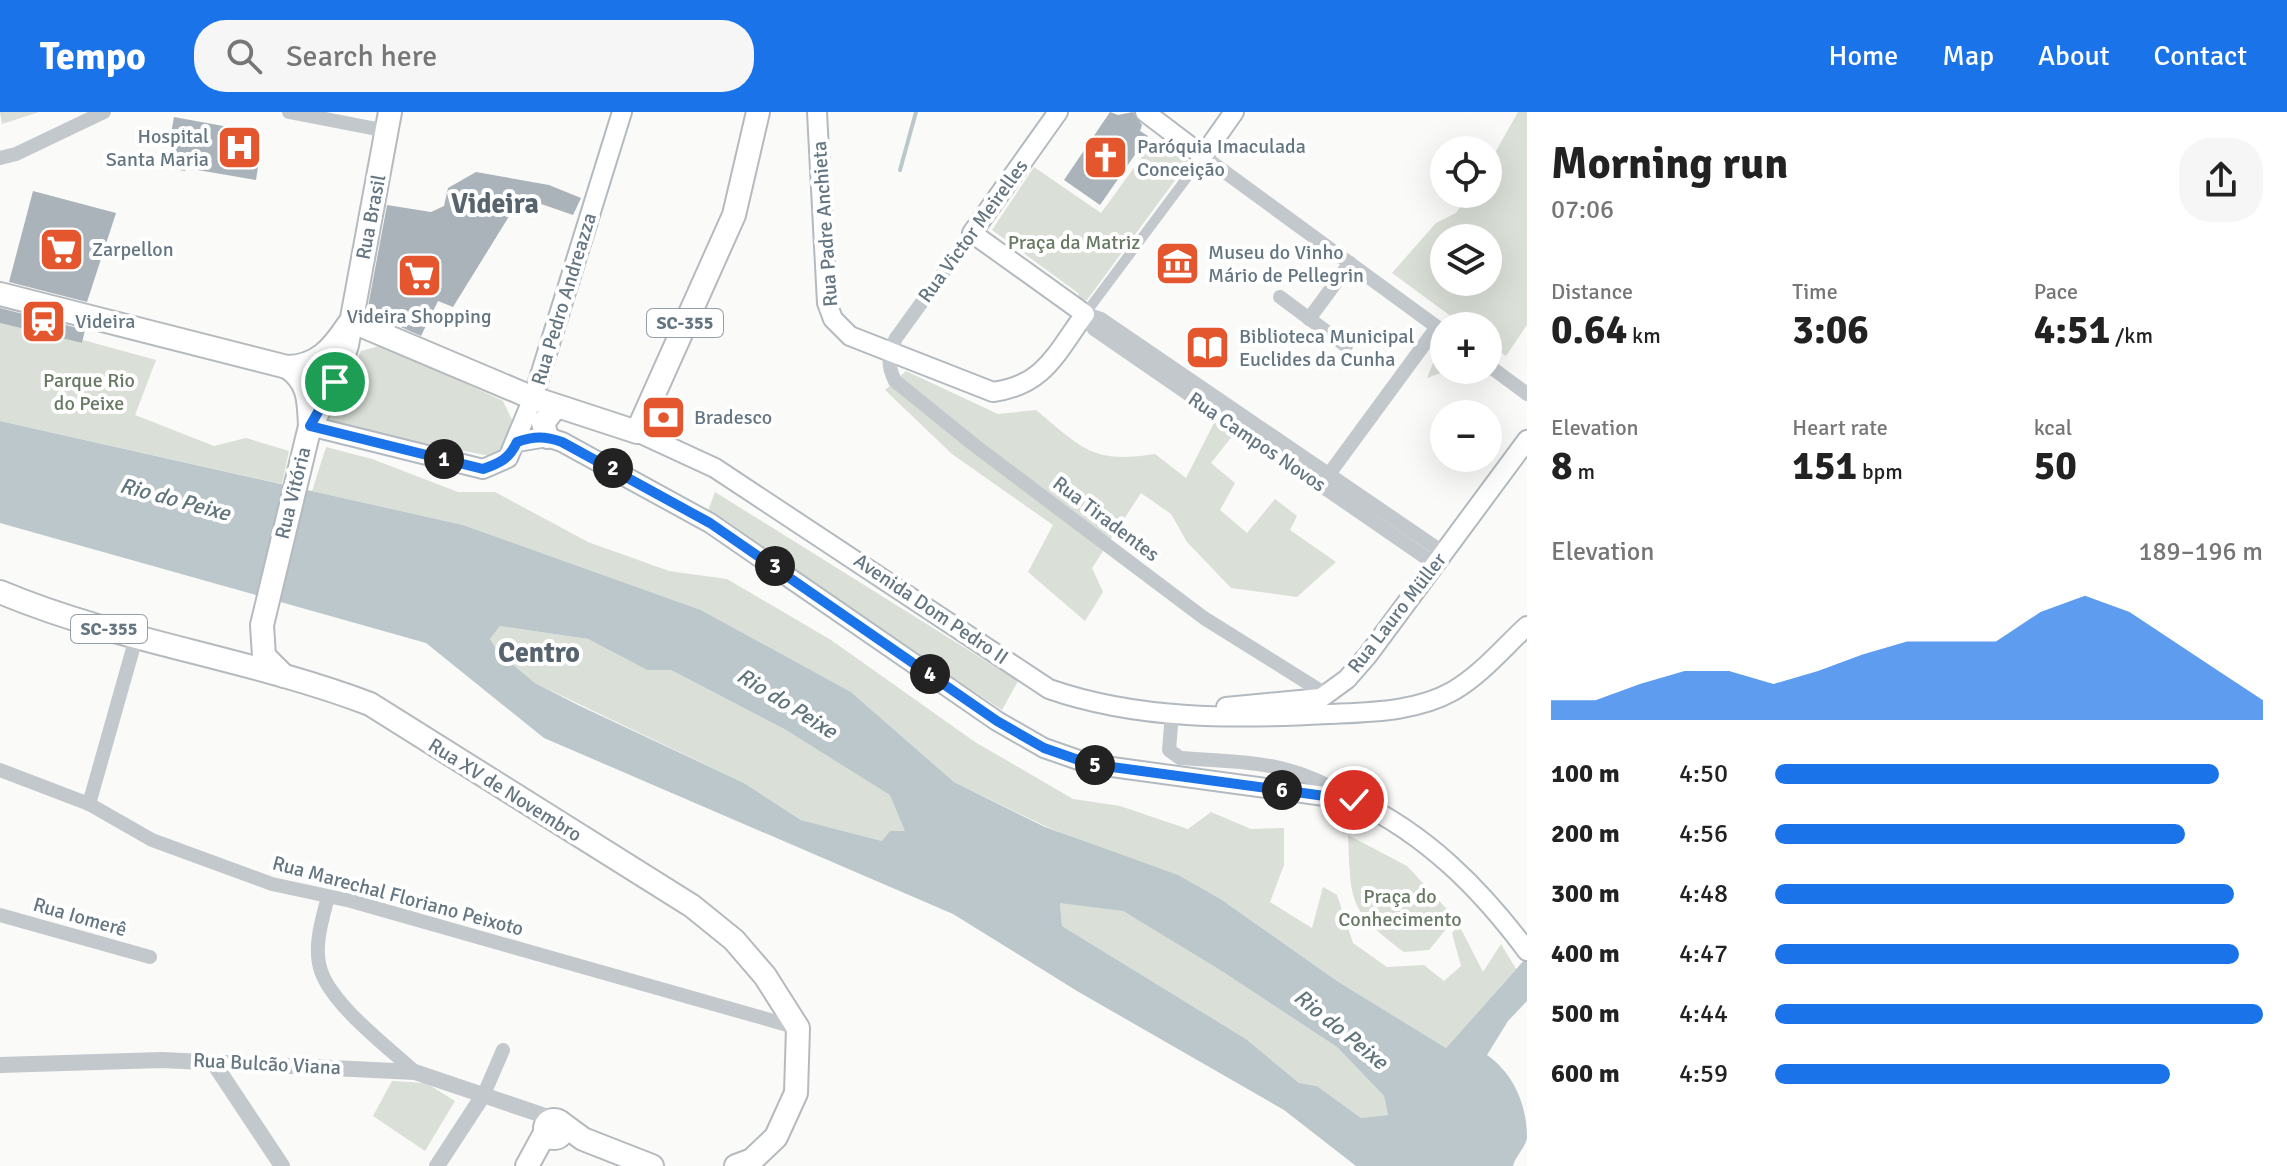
<!DOCTYPE html>
<meta charset="utf-8">
<style>
:root{--surface:#fff;--page:#f6f6f6;--text:#222;--muted:#767676;--accent:#1a73e8}
body{margin:0;font-family:Signika,sans-serif;background:var(--page);color:var(--text);height:100vh;display:flex;flex-direction:column;font-size:30px;white-space:nowrap}
*{box-sizing:border-box;margin:0}
p{font-size:26px;color:var(--muted)}
.icon{flex:none;width:44px;height:44px;fill:none;stroke:currentColor;stroke-width:2;stroke-linecap:round;stroke-linejoin:round}
.map{position:relative;flex:1;overflow:hidden}
.drawer{display:flex;flex-direction:column;background:var(--surface);width:760px}
.drawer>*{flex:none}
.buttons{position:absolute;left:1430px;top:24px;display:grid;gap:16px}
.buttons a{display:grid;place-items:center;width:72px;height:72px;border-radius:50%;background:var(--surface);box-shadow:0 8px 32px #0002;font-size:40px}
.pin{position:absolute;display:grid;place-items:center;width:68px;height:68px;color:#fff;margin:-34px;border:4px solid #fff;border-radius:50%;box-shadow:0 2px 8px #0007}
.km{position:absolute;width:40px;height:40px;margin:-20px;border-radius:50%;background:#222;color:#fff;font-size:22px;line-height:40px;text-align:center}
.round{display:grid;place-items:center;flex:none;width:84px;height:84px;border-radius:32px;background:var(--page)}
.overview{display:flex;align-items:center;justify-content:space-between;height:136px;padding:0 24px}
h1{font-size:44px;font-weight:700;line-height:60px}
.figures{display:grid;grid-template-columns:repeat(3,1fr);gap:12px;height:136px;padding:8px 24px}
.figures div{display:grid;align-content:center}
.figures b{font-size:40px;font-weight:700}
.figures small{font-size:22px;font-weight:400}
.figures p{font-size:22px}
.chart{height:224px;padding:16px 24px}
.chart p{display:flex;justify-content:space-between}
.chart svg{width:100%;height:144px;margin-top:8px;fill:var(--accent);opacity:.7}
ul{padding:0 24px;list-style:none;font-size:26px}
li{display:grid;grid-template-columns:128px 96px 1fr;align-items:center;height:60px}
li i{height:20px;border-radius:10px;background:var(--accent)}
header{display:flex;align-items:center;gap:48px;box-sizing:border-box;height:112px;padding:0 40px;background:var(--accent);color:#fff}
header strong{font-size:38px}
nav{display:flex;gap:44px;margin-inline-start:auto;font-size:28px}
.search{width:560px;height:72px;background:var(--page);display:flex;align-items:center;gap:20px;box-sizing:border-box;padding:0 28px;border-radius:32px;color:var(--muted);font-size:30px}
main{display:flex;flex:1;min-height:0}
.map>svg:first-child{display:block}
.green{fill:#dadfd7;fill-rule:evenodd}
.water{fill:#bbc7cb;fill-rule:evenodd}
.lines{fill:none;stroke-linecap:round;stroke-linejoin:round}
.stream{stroke:#bbc7cb;stroke-width:4}
.building{fill:#aab3b9}
.secondary-casing{stroke:#b3babf;stroke-width:22}
.primary-casing{stroke:#b5babe;stroke-width:26}
.pedestrian{stroke:#c3c8cc;stroke-width:10}
.minor{stroke:#c3c8cc;stroke-width:14}
.tertiary{stroke:#c3c8cc;stroke-width:16}
.secondary{stroke:#fff;stroke-width:18}
.primary{stroke:#fff;stroke-width:22}
.route-casing{stroke:#fff;stroke-width:16}
.route{stroke:#1a73e8;stroke-width:10}
.labels{text-anchor:middle;dominant-baseline:central;stroke-width:8;stroke-linejoin:round;paint-order:stroke}
.shield{fill:#fff;stroke:#939fa8;stroke-width:2}
.shield-label{font-size:18px;font-weight:bold;fill:#657683}
.poi-label{font-size:20px;fill:#657683;stroke:#fff;text-anchor:start}
.street-label{font-size:20px;fill:#657683;stroke:#fff}
.park-label{font-size:20px;fill:#687a64;stroke:#fff}
.water-label{font-size:22px;font-style:italic;fill:#60757c;stroke:#fff}
.district-label{font-size:28px;font-weight:bold;fill:#57646e;stroke:#fff}
</style>
<header>
<strong>Tempo</strong>
<div class="search"><svg class="icon" aria-label="search" viewBox="0 0 24 24"><circle cx="10" cy="10" r="6"/><path d="M15 15l6 6"/></svg>Search here</div>
<nav><a>Home</a><a>Map</a><a>About</a><a>Contact</a></nav>
</header>
<main>
<div class="map">
<svg width="1527" height="1054" viewBox="0 0 1527 1054">
<rect width="100%" height="100%" fill="#fafaf8"/>
<g class="green">
<path d="M0 0H39L2 12Z"/>
<path d="M1518 0H1527V213L1506 244 1488 232V214H1448L1452 205 1392 161 1436 111 1456 101 1469 82H1488V53ZM1444 126H1488V170H1444Z"/>
<path d="M1152 31 1168 42 1174 32 1189 43 1187 52 1087 188 1081 189 1078 181 992 118 1034 55 1101 101Z"/>
<path d="M0 211 82 231 83 228 156 248 135 303 214 334 246 326 289 339 282 372 0 309Z"/>
<path d="M1444 224V258H1449L1427 266Z"/>
<path d="M383 233 503 289 514 312 504 341 490 344 325 312 361 239Z"/>
<path d="M906 259 998 302 1036 298C1082 336 1092 352 1155 342L1186 366 1215 309 1233 323 1211 351 1235 371 1220 398 1247 421 1275 387 1297 404 1290 418 1336 450 1297 485 1231 476 1187 430 1171 402 1141 381 1092 456 1103 480 1085 509 1028 460 1053 413 952 342 885 278Z"/>
<path d="M326 335 372 347 458 380H495L588 430 669 459 727 467 831 528 975 630 1073 687 1120 694 1188 717 1211 700 1251 717 1284 716V753L1270 790 1312 816 1323 775 1337 783 1353 831 1387 855 1424 853 1444 869 1461 854 1452 821 1459 813 1483 860 1501 832 1516 857 1446 936 1337 869 1222 788 1045 714 954 670 851 580 701 498 463 413 312 379Z"/>
<path d="M715 380 1018 569 1002 598 706 404Z"/>
<path d="M500 514 588 527 647 558H671L786 618 891 683 906 719 882 729 801 708 744 671 535 571 499 541 490 527Z"/>
<path d="M1348 723 1407 754 1455 806 1429 838 1404 840C1348 798 1351 791 1348 723Z"/>
<path d="M1060 790 1123 799 1220 858 1337 935 1384 984 1388 1003 1361 1006 1317 974 1299 971 1246 927 1062 814Z"/>
<path d="M392 969 426 971 455 989 425 1039 373 1004Z"/>
</g>
<path class="water" d="M0 309 463 413 701 498 851 580 954 670 1045 715 1178 763 1222 788 1337 869 1446 936 1527 845V889L1508 909 1487 943C1514 962 1527 993 1527 1026 1525 1036 1516 1043 1513 1054H1356L1284 998 1077 879 953 802 544 626 426 531 0 411ZM500 514 588 527 647 558H671L786 618 890 683 905 719H890L882 729 801 708 744 671 578 593 535 571 499 541 490 527ZM1060 791 1123 799 1220 858 1337 935 1384 984 1388 1003 1361 1006 1317 974 1299 971 1246 927 1062 814Z"/>
<g class="lines">
<path class="stream" d="M900 58 916 0"/>
</g>
<g class="building">
<path d="M1110 0 1118 3 1133 0 1142 13 1140 19 1148 24 1100 93 1064 68Z"/>
<path d="M174 5 256 20 251 46 259 48 256 68 186 56 185 59 169 56 175 28 170 27Z"/>
<path d="M476 60 549 73 581 86 573 103 521 85 453 195 438 189 421 224 367 200 387 93 431 100 444 94 448 76Z"/>
<path d="M33 79 116 101 87 190 9 170Z"/>
<path d="M1177 134 1192 145 1176 169 1161 158Z"/>
<path d="M0 196 85 218 82 231 0 211Z"/>
</g>
<g class="lines">
<defs>
<g id="secondary">
<path d="M817 0 827 191 833 207 850 224 993 280C1045 273 1056 241 1085 202L972 121 1058 0"/>
<path d="M1145 0 1203 44 1234 0"/>
<path d="M310 314 483 357 508 346 533 286 622 0"/>
<path d="M637 320 715 356 1049 577C1138 608 1235 607 1328 602 1370 600 1416 600 1453 579 1481 563 1504 535 1527 514"/>
<path d="M517 330 547 325 562 330 710 411 997 609 1044 636 1090 652 1354 688C1426 722 1480 776 1527 839"/>
<path d="M1226 595 1321 586 1347 567 1368 543 1527 328"/>
</g>
<g id="primary">
<path d="M0 182 287 255C317 255 332 237 348 213"/>
<path d="M351 209 533 286 637 320 734 103 758 0"/>
<path d="M287 255C309 269 309 289 310 314"/>
<path d="M547 325 543 311 554 297 560 296"/>
<path d="M0 480C119 530 249 546 370 592L692 794 734 828 765 864 798 916 796 981 776 1025 752 1048 736 1054"/>
<path d="M284 564 264 544 262 513 310 314 335 270 347 233 390 0"/>
<circle cx="554" cy="1017" r="9"/>
<path d="M560 1010 583 1027 652 1054"/>
<path d="M527 1054 545 1021"/>
</g>
</defs>
<use href="#secondary" class="secondary-casing"/>
<use href="#primary" class="primary-casing"/>
<path class="pedestrian" d="M1085 202 1203 44"/>
<g class="minor">
<path d="M289 0 387 19"/>
<path d="M1203 44 1437 215 1321 373"/>
<path d="M0 46 16 42 104 0"/>
<path d="M972 121 896 226C888 242 887 253 895 269L978 336 1204 506 1327 583"/>
<path d="M1280 185 1346 234"/>
<path d="M1085 202 1094 217 1435 452"/>
<path d="M1085 202 1101 207 1444 441"/>
<path d="M1309 207 1350 151"/>
<path d="M1488 253 1527 282"/>
<path d="M1172 601 1169 638 1180 646C1249 651 1290 648 1350 686"/>
<path d="M0 658 89 692 152 728 272 772 351 789 798 916"/>
<path d="M89 692 136 526"/>
<path d="M328 785C322 808 313 835 321 859 333 894 388 935 415 960"/>
<path d="M0 803 150 845"/>
<path d="M484 982 503 938"/>
</g>
<g class="tertiary">
<path d="M213 950 282 1054"/>
<path d="M0 953 162 948 415 960 557 1008"/>
<path d="M437 1054 484 982"/>
</g>
<use href="#secondary" class="secondary"/>
<use href="#primary" class="primary"/>
</g>
<g class="lines">
<defs>
<path id="route" d="M335 270 310 314 483 357C500 351 509 347 517 330 534 324 545 324 562 330L710 411 997 609 1044 636 1090 652 1354 688"/>
</defs>
<use href="#route" class="route-casing"/>
<use href="#route" class="route"/>
</g>
<defs>
<symbol id="hospital-square" viewBox="-11 -11 22 22"><rect x="-9" y="-9" width="18" height="18" rx="4" fill="#e4572e" stroke="#fff"/><path d="M-5-5h3v3.5h4V-5h3V5h-3V1.5h-4V5h-3Z" fill="#fff"/></symbol>
<symbol id="church-square" viewBox="-11 -11 22 22"><rect x="-9" y="-9" width="18" height="18" rx="4" fill="#e4572e" stroke="#fff"/><path d="M-1.2-6h2.4v3.5h3.3v2.4h-3.3V6h-2.4V-.1h-3.3v-2.4h3.3Z" fill="#fff"/></symbol>
<symbol id="supermarket-square" viewBox="-11 -11 22 22"><rect x="-9" y="-9" width="18" height="18" rx="4" fill="#e4572e" stroke="#fff"/><path d="M-6-5.5h2.5l.6 2H6L4.5 2H-2.5L-4.4-4H-6ZM-1.5 3.2a1.3 1.3 0 1 0 .1 0ZM3 3.2a1.3 1.3 0 1 0 .1 0Z" fill="#fff"/></symbol>
<symbol id="museum-square" viewBox="-11 -11 22 22"><rect x="-9" y="-9" width="18" height="18" rx="4" fill="#e4572e" stroke="#fff"/><path d="M0-6L6-3V-2H-6V-3ZM-5-1h2V3h-2ZM-1-1h2V3h-2ZM3-1h2V3H3ZM-6 4H6V6H-6Z" fill="#fff"/></symbol>
<symbol id="station-square" viewBox="-11 -11 22 22"><rect x="-9" y="-9" width="18" height="18" rx="4" fill="#e4572e" stroke="#fff"/><path d="M-3-6H3Q5-6 5-4V2Q5 4 3 4L4.5 6H3L1.5 4h-3L-3 6H-4.5L-3 4Q-5 4-5 2V-4Q-5-6-3-6ZM-3.5-4v3h7v-3ZM-3.5 1v1.5H-2V1ZM2 1v1.5H3.5V1Z" fill="#fff"/></symbol>
<symbol id="library-square" viewBox="-11 -11 22 22"><rect x="-9" y="-9" width="18" height="18" rx="4" fill="#e4572e" stroke="#fff"/><path d="M-6-4Q-3-5.5-.7-3.5V5Q-3 3-6 4ZM6-4Q3-5.5 .7-3.5V5Q3 3 6 4Z" fill="#fff"/></symbol>
<symbol id="bank-square" viewBox="-11 -11 22 22"><rect x="-9" y="-9" width="18" height="18" rx="4" fill="#e4572e" stroke="#fff"/><path d="M-6-4H6V4H-6ZM0-2.3a2.3 2.3 0 1 0 0 4.6a2.3 2.3 0 1 0 0-4.6Z" fill="#fff"/></symbol>
</defs>
<g fill-rule="evenodd">
<use href="#hospital-square" x="214" y="10" width="51" height="51"/>
<use href="#church-square" x="1080" y="20" width="51" height="51"/>
<use href="#supermarket-square" x="36" y="112" width="51" height="51"/>
<use href="#museum-square" x="1152" y="126" width="51" height="51"/>
<use href="#supermarket-square" x="394" y="138" width="51" height="51"/>
<use href="#station-square" x="18" y="184" width="51" height="51"/>
<use href="#library-square" x="1182" y="210" width="51" height="51"/>
<use href="#bank-square" x="638" y="280" width="51" height="51"/>
</g>
<g class="labels">
<g class="shield">
<rect x="647" y="197" width="76" height="28" rx="6"/>
<rect x="71" y="503" width="76" height="28" rx="6"/>
</g>
<g class="shield-label">
<text x="685" y="211">SC-355</text>
<text x="109" y="517">SC-355</text>
</g>
<g class="poi-label">
<text x="209" y="24" text-anchor="end">Hospital<tspan x="209" dy="23">Santa Maria</tspan></text>
<text x="1137" y="34">Paróquia Imaculada<tspan x="1137" dy="23">Conceição</tspan></text>
<text x="92" y="137">Zarpellon</text>
<text x="1208" y="140">Museu do Vinho<tspan x="1208" dy="23">Mário de Pellegrin</tspan></text>
<text x="419" y="204" text-anchor="middle">Videira Shopping</text>
<text x="75" y="209">Videira</text>
<text x="1239" y="224">Biblioteca Municipal<tspan x="1239" dy="23">Euclides da Cunha</tspan></text>
<text x="694" y="305">Bradesco</text>
</g>
<g class="street-label">
<text transform="translate(371 105) rotate(-79)">Rua Brasil</text>
<text transform="translate(825 112) rotate(-94)">Rua Padre Anchieta</text>
<text transform="translate(973 119) rotate(-54)">Rua Victor Meirelles</text>
<text transform="translate(564 187) rotate(-73)">Rua Pedro Andreazza</text>
<text transform="translate(1257 330) rotate(34)">Rua Campos Novos</text>
<text transform="translate(293 381) rotate(-76)">Rua Vitória</text>
<text transform="translate(1106 407) rotate(37)">Rua Tiradentes</text>
<text transform="translate(931 497) rotate(34)">Avenida Dom Pedro II</text>
<text transform="translate(1397 501) rotate(-52)">Rua Lauro Müller</text>
<text transform="translate(505 678) rotate(32)">Rua XV de Novembro</text>
<text transform="translate(398 784) rotate(15)">Rua Marechal Floriano Peixoto</text>
<text transform="translate(80 805) rotate(16)">Rua Iomerê</text>
<text transform="translate(267 952) rotate(3)">Rua Bulcão Viana</text>
</g>
<g class="park-label">
<text x="1074" y="130">Praça da Matriz</text>
<text x="89" y="268">Parque Rio<tspan x="89" dy="23">do Peixe</tspan></text>
<text x="1400" y="784">Praça do<tspan x="1400" dy="23">Conhecimento</tspan></text>
</g>
<g class="water-label">
<text transform="translate(175 387) rotate(15)">Rio do Peixe</text>
<text transform="translate(787 591) rotate(32)">Rio do Peixe</text>
<text transform="translate(1341 917) rotate(39)">Rio do Peixe</text>
</g>
<g class="district-label">
<text x="495" y="92">Videira</text>
<text x="539" y="541">Centro</text>
</g>
</g>
</svg>
<div class="buttons">
<a><svg class="icon" aria-label="locate" viewBox="0 0 24 24"><circle cx="12" cy="12" r="6"/><path d="M12 2v4M12 18v4M2 12h4M18 12h4"/></svg></a>
<a><svg class="icon" aria-label="layers" viewBox="0 0 24 24"><path d="M12 4l9 5-9 5-9-5zM3 14l9 5 9-5"/></svg></a>
<a>+</a>
<a>−</a>
</div>
<div class="pin" style="left:335px;top:270px;background:#1e9e55"><svg class="icon" aria-label="arrive" viewBox="0 0 24 24"><path d="M6 21V4h12l-3 4 3 4H6"/></svg></div>
<div class="pin" style="left:1354px;top:688px;background:#d93025"><svg class="icon" aria-label="check" viewBox="0 0 24 24"><path d="M5 12l5 5 9-10"/></svg></div>
<b class="km" style="left:444px;top:347px">1</b>
<b class="km" style="left:613px;top:356px">2</b>
<b class="km" style="left:775px;top:454px">3</b>
<b class="km" style="left:930px;top:562px">4</b>
<b class="km" style="left:1095px;top:653px">5</b>
<b class="km" style="left:1282px;top:678px">6</b>
</div>
<section class="drawer">
<div class="overview"><div><h1>Morning run</h1><p>07:06</p></div><a class="round"><svg class="icon" aria-label="share" viewBox="0 0 24 24"><path d="M12 15V3M7 8l5-5 5 5M5 13v7h14v-7"/></svg></a></div>
<div class="figures">
<div><p>Distance</p><b>0.64<small> km</small></b></div>
<div><p>Time</p><b>3:06</b></div>
<div><p>Pace</p><b>4:51<small> /km</small></b></div>
</div>
<div class="figures">
<div><p>Elevation</p><b>8<small> m</small></b></div>
<div><p>Heart rate</p><b>151<small> bpm</small></b></div>
<div><p>kcal</p><b>50</b></div>
</div>
<div class="chart"><p><span>Elevation</span>189–196 m</p>
<svg viewBox="0 0 160 44" preserveAspectRatio="none"><path d="M0 44V38L10 38L20 33L30 29L40 29L50 33L60 29L70 24L80 20L90 20L100 20L110 11L120 6L130 11L140 20L150 29L160 38V44z"/></svg>
</div>
<ul>
<li><b>100 m</b>4:50<i style="width:91%"></i></li>
<li><b>200 m</b>4:56<i style="width:84%"></i></li>
<li><b>300 m</b>4:48<i style="width:94%"></i></li>
<li><b>400 m</b>4:47<i style="width:95%"></i></li>
<li><b>500 m</b>4:44<i style="width:100%"></i></li>
<li><b>600 m</b>4:59<i style="width:81%"></i></li>
</ul>
</section>
</main>
